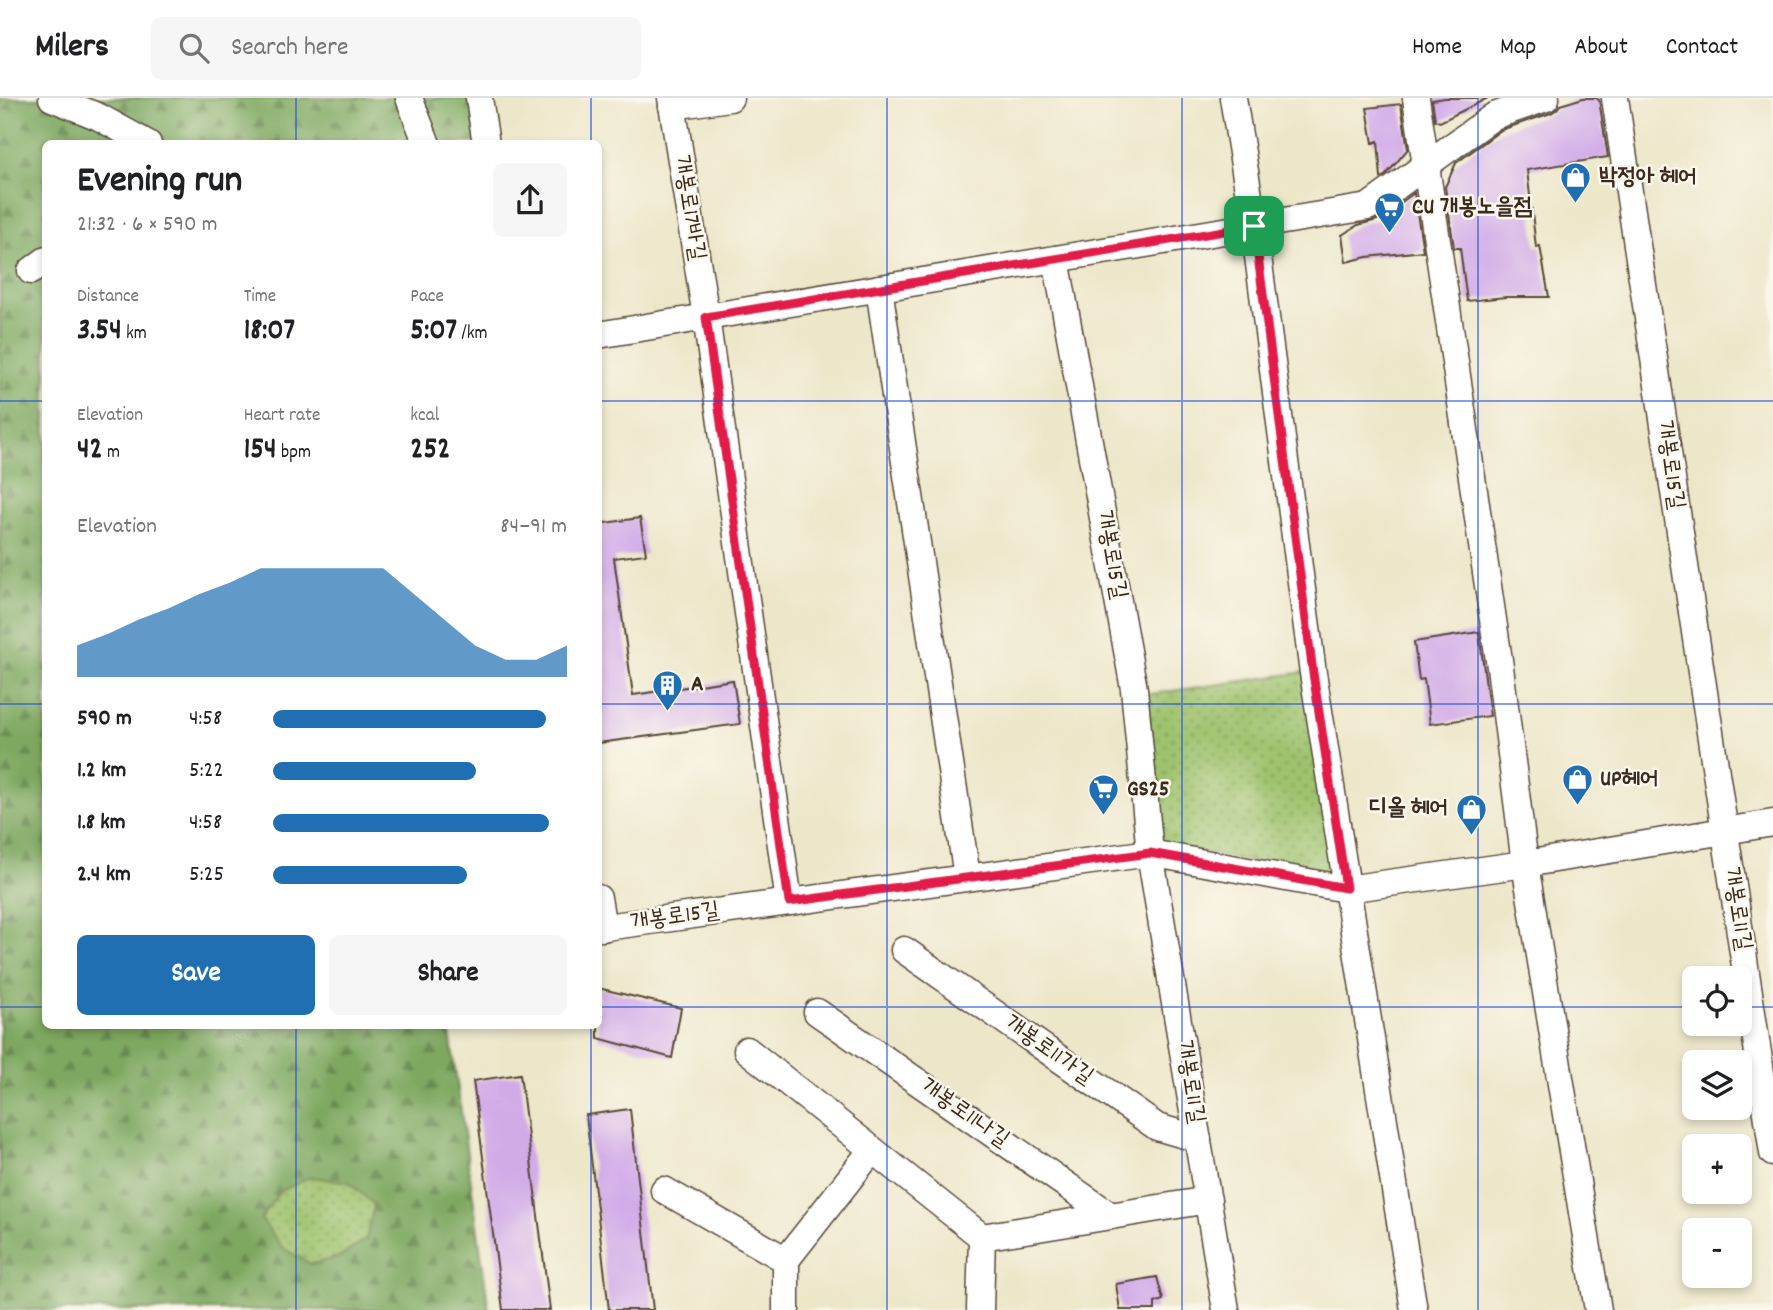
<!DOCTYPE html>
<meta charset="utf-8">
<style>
:root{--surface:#fff;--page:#f6f6f6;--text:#202124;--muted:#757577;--line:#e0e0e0;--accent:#1f6fb2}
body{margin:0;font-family:Dekko,"Poor Story",sans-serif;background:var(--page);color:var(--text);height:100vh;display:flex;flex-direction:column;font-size:26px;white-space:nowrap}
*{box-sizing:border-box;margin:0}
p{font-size:23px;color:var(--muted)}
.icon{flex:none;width:38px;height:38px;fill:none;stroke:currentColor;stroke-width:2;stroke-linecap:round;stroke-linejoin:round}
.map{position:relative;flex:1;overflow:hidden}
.drawer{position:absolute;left:42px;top:42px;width:560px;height:889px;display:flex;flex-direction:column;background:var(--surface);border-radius:10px;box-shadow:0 4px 10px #0003}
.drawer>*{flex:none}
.fabs{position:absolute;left:1682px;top:868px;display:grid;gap:14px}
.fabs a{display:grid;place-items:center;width:70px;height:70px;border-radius:10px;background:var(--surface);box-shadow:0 4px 10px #0003;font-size:35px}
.pin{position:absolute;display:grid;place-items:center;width:60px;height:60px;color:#fff;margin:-30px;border-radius:14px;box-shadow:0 4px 10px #0006}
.round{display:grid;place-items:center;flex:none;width:74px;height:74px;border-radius:10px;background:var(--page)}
.head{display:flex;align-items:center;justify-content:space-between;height:119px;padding:0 35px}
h1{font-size:38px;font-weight:700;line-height:52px}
.metrics{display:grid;grid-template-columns:repeat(3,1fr);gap:10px;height:119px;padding:7px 35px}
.metrics div{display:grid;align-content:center}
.metrics b{font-size:30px;font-weight:700}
.metrics small{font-size:19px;font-weight:400}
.metrics p{font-size:19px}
.chart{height:196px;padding:14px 35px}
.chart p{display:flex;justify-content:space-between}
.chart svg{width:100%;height:126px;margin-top:7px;fill:var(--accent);opacity:.7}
.cta{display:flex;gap:14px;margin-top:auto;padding:14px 35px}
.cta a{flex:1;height:80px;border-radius:10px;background:var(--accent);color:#fff;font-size:28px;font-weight:700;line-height:80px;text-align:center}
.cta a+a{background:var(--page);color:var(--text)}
ul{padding:0 35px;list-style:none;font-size:23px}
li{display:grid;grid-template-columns:112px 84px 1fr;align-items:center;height:52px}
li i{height:18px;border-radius:9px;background:var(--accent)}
header{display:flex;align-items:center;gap:42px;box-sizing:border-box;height:98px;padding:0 35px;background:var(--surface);border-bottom:2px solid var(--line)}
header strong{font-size:33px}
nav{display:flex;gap:38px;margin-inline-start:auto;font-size:24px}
.search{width:490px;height:63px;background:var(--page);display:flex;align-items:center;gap:18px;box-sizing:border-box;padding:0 24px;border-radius:10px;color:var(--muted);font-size:26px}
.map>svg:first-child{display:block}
.forest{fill:url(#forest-firs);stroke:#5c693f;stroke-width:2}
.park{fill:url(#park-dots);stroke:#6c7646;stroke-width:2}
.building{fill:#d1aae8}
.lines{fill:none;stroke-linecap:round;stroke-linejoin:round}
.minor-casing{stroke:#564638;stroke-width:29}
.minor{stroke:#fff;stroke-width:26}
.route-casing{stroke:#fff;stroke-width:14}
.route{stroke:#e11d48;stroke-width:9}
.grid{fill:none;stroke:#1d4ed8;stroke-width:2;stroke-opacity:0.55}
.labels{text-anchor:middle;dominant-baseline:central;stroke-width:5;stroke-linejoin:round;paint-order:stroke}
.poi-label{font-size:23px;font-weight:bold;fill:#3b2a1e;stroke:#fbf7ec;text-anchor:start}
.street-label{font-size:23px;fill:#3b2a1e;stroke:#fbf7ec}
</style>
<header>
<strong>Milers</strong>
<div class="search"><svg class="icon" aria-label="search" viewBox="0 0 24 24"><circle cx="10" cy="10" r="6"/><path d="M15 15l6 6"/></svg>Search here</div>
<nav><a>Home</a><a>Map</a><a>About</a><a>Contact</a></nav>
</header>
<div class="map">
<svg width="1773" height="1212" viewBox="0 0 1773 1212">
<defs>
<pattern id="forest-firs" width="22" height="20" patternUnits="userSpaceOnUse" patternTransform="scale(1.75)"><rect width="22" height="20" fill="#7ea860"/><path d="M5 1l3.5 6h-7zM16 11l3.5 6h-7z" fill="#68894f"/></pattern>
<pattern id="park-dots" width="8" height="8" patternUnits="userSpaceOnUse" patternTransform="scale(1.75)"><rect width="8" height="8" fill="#9ec26d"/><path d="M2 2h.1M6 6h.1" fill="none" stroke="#829e59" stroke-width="1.8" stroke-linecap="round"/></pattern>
</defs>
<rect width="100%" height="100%" fill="#fbf7ec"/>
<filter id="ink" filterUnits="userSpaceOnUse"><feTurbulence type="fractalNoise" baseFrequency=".0143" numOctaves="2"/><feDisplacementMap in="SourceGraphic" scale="14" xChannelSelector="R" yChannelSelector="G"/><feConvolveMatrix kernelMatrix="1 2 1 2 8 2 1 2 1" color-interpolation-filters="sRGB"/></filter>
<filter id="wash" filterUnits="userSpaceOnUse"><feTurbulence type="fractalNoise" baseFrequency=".00686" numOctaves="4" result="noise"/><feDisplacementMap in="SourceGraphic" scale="28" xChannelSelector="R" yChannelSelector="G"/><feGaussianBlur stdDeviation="1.57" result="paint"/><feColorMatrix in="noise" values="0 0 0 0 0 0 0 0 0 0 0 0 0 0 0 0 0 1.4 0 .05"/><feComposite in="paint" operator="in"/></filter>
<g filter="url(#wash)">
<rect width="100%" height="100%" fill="#ede7ca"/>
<path class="forest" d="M0 0H479L486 45 46 46V928H449L489 1212H0Z"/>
<g class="park">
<path d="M1306 574 1339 781 1156 745 1143 597Z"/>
<path d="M310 1079 349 1084 374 1107 366 1141 340 1159 311 1166 283 1150 261 1121 279 1094Z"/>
</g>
<g id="blocks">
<g class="building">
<path d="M1445 0H1488L1440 24 1435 22 1432 2Z"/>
<path d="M1583 0H1596L1599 2 1608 59 1527 72 1536 149 1540 148 1549 199H1506L1467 203 1460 150H1454L1445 89 1456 65 1501 32 1551 15 1557 11 1560 7Z"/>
<path d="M1401 6 1408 51 1386 77 1381 80 1378 43 1373 45 1367 10Z"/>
<path d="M1414 95 1423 153 1367 159 1346 164 1342 137 1358 127 1377 122Z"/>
<path d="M640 420 646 456 614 460 633 597 733 582 740 626 598 645V426Z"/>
<path d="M1479 534 1490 618 1430 626 1424 581 1419 582 1414 544Z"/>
<path d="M598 890 681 910 672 960 598 940Z"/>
<path d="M520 976 550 1212H503L473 983Z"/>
<path d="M630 1011 653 1212H609L586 1017Z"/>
<path d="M1157 1179 1163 1202 1155 1205V1212H1120L1116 1186Z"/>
</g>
</g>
</g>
<g filter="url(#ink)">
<use href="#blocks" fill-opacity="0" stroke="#564638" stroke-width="2"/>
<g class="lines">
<defs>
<g id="minor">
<path d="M52 0 99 19 148 46"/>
<path d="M409 0 427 46"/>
<path d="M479 0 486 46"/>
<path d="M671 0 706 219 789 804"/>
<path d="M1233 0 1254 128 1313 575 1414 1212"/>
<path d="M1416 0 1500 569 1525 766 1598 1212"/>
<path d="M1615 0 1773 1055"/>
<path d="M672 8 730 0"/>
<path d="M1056 161 1134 591 1150 755 1226 1212"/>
<path d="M31 173 46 162"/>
<path d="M879 190 967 779"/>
<path d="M598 237 1368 109 1494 18 1546 0"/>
<path d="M598 800 603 830"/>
<path d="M598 830 1150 755 1346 791 1525 766 1773 725"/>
<path d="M904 852 1157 1029 1198 1041"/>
<path d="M817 914 1111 1118"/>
<path d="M747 952 982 1139"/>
<path d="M664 1092 786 1162"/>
<path d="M786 1162 872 1052"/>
<path d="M786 1162V1212"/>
<path d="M980 1212 982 1139 1208 1102"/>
</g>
</defs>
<use href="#minor" class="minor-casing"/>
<use href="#minor" class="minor"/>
</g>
</g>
<g class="lines" filter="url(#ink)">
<defs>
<path id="route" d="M1254 128 1313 575 1346 790 1150 755 789 804 706 219Z"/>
</defs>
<use href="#route" class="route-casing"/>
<use href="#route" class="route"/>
</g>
<path class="grid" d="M296 0V46M591 0V46M887 0V1212M1182 0V1212M1478 0V1212M0 303H46M598 303H1773M0 606H46M598 606H1773M0 909H46M598 909H1694M1740 909H1773M296 928V1212M591 928V1212"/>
<defs>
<symbol id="shop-pin" viewBox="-11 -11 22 30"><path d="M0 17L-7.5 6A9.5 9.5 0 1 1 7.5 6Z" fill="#1f6fb2" stroke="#fbf7ec"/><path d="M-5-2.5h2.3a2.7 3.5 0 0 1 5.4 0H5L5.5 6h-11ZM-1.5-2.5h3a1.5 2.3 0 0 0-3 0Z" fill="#fff"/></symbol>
<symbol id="supermarket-pin" viewBox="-11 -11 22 30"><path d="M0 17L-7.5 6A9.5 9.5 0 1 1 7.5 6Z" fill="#1f6fb2" stroke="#fbf7ec"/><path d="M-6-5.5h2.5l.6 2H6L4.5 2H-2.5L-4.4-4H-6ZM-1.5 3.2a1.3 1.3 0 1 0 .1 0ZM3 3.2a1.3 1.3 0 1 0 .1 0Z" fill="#fff"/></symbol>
<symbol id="building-pin" viewBox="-11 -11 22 30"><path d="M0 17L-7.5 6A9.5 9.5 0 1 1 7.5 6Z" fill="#1f6fb2" stroke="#fbf7ec"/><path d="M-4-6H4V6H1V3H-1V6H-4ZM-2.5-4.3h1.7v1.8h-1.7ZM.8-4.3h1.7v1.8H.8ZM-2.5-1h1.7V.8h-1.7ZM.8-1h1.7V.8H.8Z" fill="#fff"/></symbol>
</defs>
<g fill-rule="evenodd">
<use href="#shop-pin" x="1558" y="62" width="35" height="47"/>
<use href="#supermarket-pin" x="1372" y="92" width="35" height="47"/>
<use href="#building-pin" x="650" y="570" width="35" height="47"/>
<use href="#shop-pin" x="1560" y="664" width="35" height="47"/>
<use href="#supermarket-pin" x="1086" y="674" width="35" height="47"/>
<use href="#shop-pin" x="1454" y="694" width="35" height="47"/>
</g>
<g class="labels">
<g class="poi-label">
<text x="1599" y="80">박정아 헤어</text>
<text x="1412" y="110">CU 개봉노을점</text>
<text x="691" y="587">A</text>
<text x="1600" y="682">UP헤어</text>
<text x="1127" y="692">GS25</text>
<text x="1448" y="711" text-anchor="end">디올 헤어</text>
</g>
<g class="street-label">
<text transform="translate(688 110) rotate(81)">개봉로17바길</text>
<text transform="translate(1669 367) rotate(82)">개봉로15길</text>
<text transform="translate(1110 457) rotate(80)">개봉로15길</text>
<text transform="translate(1736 811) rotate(81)">개봉로11길</text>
<text transform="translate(675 820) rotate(-8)">개봉로15길</text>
<text transform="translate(1048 953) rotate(35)">개봉로11가길</text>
<text transform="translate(1189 984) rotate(81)">개봉로11길</text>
<text transform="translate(964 1016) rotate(35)">개봉로11나길</text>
</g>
</g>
</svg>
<div class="fabs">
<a><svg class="icon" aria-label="locate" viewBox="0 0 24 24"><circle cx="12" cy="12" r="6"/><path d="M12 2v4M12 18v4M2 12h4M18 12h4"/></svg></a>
<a><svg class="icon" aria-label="layers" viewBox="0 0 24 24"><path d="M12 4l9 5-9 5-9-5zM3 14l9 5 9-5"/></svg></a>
<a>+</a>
<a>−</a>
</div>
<div class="pin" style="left:1254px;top:128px;background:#1e9e55"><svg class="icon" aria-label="arrive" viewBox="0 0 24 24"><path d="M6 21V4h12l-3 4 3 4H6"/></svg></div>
<section class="drawer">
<div class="head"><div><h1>Evening run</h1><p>21:32 · 6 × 590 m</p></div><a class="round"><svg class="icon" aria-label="share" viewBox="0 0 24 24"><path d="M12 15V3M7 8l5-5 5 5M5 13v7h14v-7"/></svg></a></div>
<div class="metrics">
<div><p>Distance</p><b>3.54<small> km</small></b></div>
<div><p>Time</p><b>18:07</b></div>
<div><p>Pace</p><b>5:07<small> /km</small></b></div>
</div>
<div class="metrics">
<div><p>Elevation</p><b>42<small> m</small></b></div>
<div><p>Heart rate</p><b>154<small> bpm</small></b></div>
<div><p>kcal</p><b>252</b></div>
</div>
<div class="chart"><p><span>Elevation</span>84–91 m</p>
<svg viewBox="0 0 160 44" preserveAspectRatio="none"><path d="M0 44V33L10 29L20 24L30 20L40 15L50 11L60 6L70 6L80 6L90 6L100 6L110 15L120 24L130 33L140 38L150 38L160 33V44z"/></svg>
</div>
<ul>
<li><b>590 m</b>4:58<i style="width:93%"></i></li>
<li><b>1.2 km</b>5:22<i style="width:69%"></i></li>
<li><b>1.8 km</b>4:58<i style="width:94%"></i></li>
<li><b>2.4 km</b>5:25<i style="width:66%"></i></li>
</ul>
<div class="cta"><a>Save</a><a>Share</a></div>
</section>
</div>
